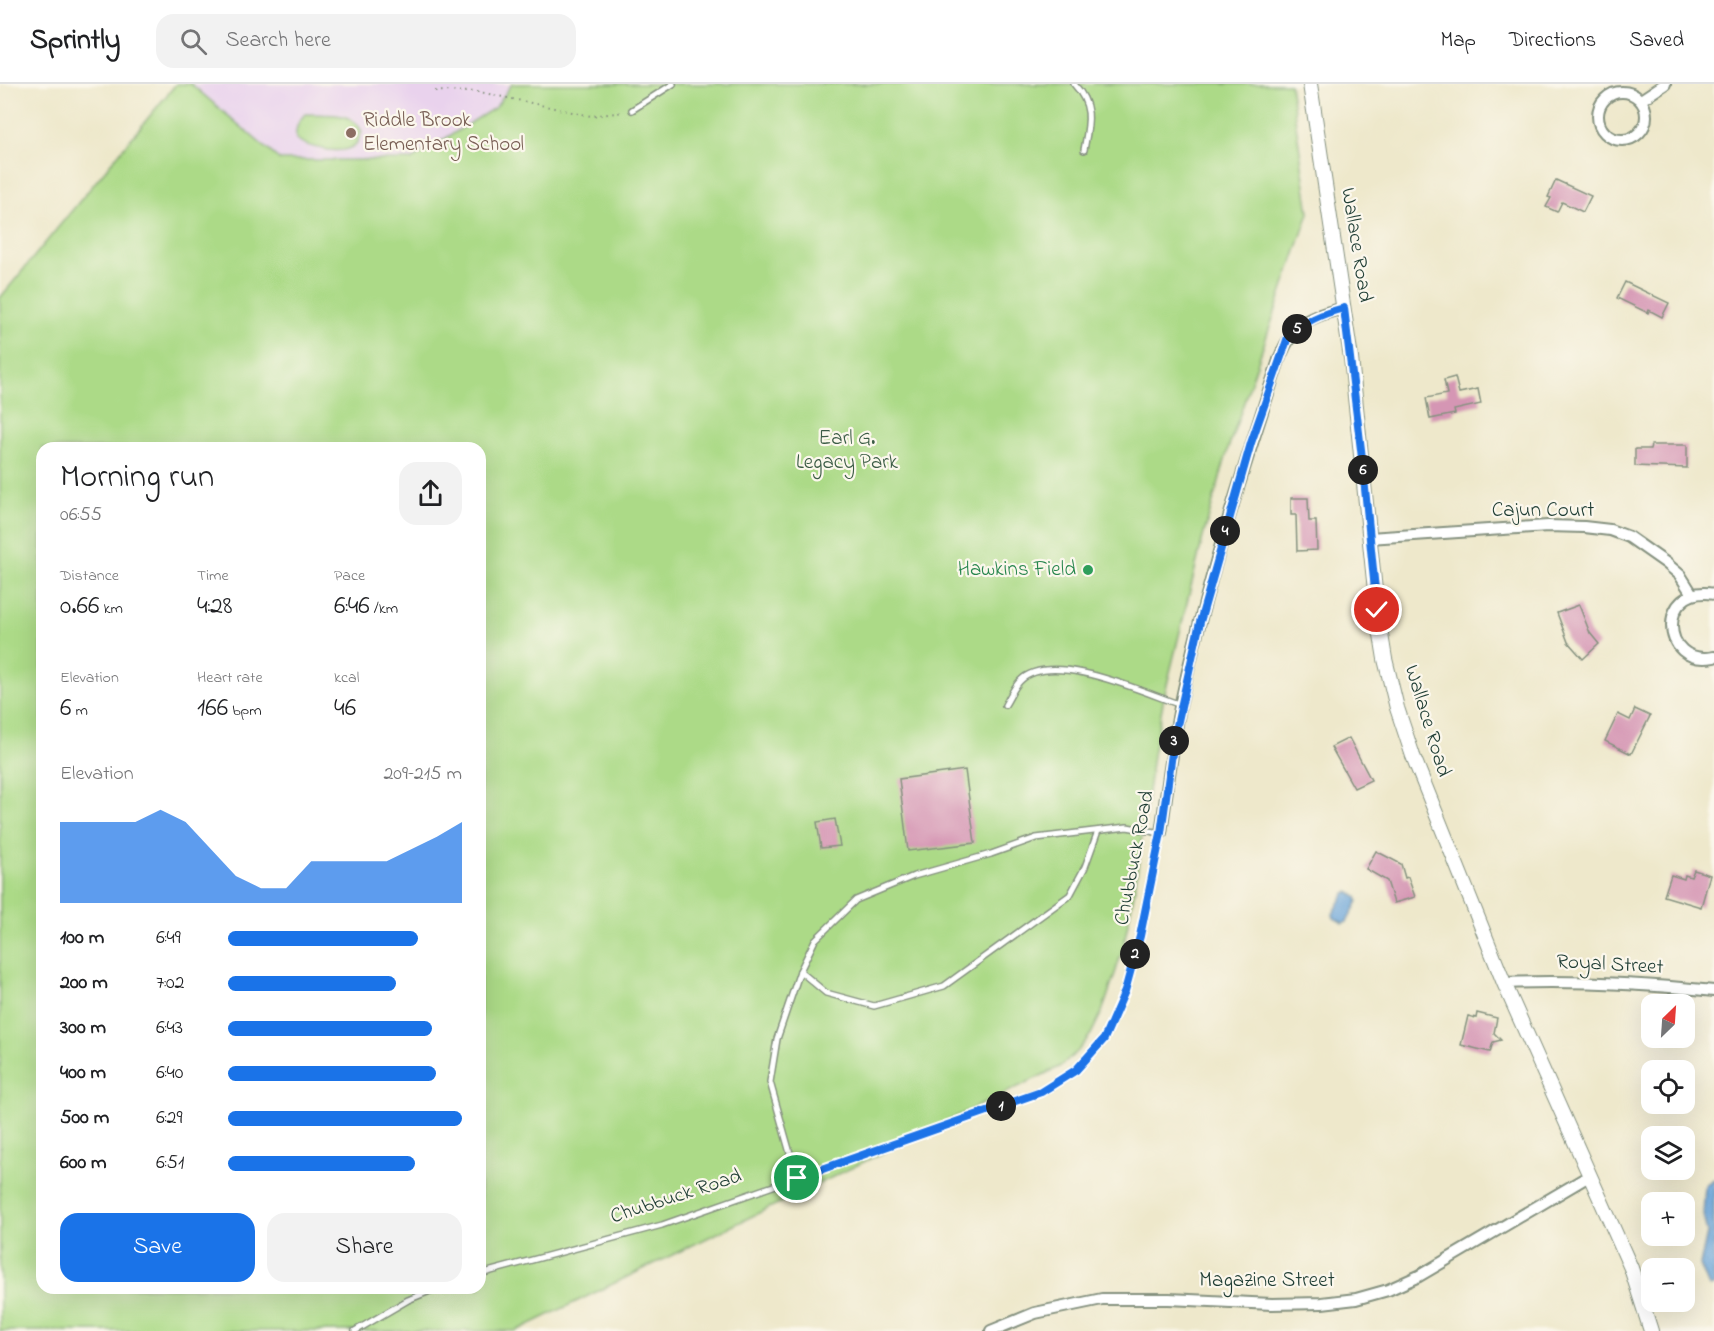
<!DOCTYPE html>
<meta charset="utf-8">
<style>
:root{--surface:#fff;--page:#f2f2f2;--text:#202124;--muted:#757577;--line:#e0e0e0;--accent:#1a73e8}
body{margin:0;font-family:"Indie Flower",sans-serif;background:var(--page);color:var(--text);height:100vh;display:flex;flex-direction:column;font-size:22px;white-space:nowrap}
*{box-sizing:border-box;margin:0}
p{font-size:20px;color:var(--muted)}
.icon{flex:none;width:33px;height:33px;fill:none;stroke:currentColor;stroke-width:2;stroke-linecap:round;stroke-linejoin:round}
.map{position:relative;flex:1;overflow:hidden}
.drawer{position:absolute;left:36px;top:358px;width:450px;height:852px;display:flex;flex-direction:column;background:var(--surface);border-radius:18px;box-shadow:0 6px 24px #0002}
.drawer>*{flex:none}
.needle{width:39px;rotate:25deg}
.tools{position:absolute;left:1641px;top:910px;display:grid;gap:12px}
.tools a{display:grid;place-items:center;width:54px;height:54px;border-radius:12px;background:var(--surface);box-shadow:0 6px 24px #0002;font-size:30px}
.pin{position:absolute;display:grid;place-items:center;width:51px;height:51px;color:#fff;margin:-26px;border:3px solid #fff;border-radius:50%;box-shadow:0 2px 6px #0007}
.km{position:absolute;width:30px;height:30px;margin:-15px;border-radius:50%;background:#222;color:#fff;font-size:16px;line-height:30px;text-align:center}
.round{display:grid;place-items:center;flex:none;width:63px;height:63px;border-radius:18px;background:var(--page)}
.overview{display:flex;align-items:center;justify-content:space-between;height:102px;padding:0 24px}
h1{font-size:33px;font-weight:600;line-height:45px}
.stats{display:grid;grid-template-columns:repeat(3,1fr);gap:9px;height:102px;padding:6px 24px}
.stats div{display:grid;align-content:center}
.stats b{font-size:26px;font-weight:600}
.stats small{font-size:16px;font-weight:400}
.stats p{font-size:16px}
.chart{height:168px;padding:12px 24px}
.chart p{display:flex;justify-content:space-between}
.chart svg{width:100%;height:108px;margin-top:6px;fill:var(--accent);opacity:.7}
.primary-button{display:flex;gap:12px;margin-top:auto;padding:12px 24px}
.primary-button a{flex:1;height:69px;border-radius:18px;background:var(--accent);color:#fff;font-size:24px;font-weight:600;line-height:69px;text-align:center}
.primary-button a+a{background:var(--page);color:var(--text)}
ul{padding:0 24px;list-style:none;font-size:20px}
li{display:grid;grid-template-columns:96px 72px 1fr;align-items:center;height:45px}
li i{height:15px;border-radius:8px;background:var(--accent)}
header{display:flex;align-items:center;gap:36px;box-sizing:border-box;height:84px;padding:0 30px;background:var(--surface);border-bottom:2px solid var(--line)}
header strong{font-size:28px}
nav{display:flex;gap:33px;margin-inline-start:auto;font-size:21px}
.search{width:420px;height:54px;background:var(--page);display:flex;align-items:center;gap:15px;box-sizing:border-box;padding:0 21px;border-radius:18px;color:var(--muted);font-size:22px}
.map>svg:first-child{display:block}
.built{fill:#e9d2ed}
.green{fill:#acda87;stroke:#668c5e;stroke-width:1.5;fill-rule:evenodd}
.water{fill:#67a3d8;stroke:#437086;stroke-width:1.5}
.building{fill:#d596b4}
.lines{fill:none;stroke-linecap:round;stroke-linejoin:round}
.service-casing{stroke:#869280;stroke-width:8}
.minor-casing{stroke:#869280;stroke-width:14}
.tertiary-casing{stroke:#869280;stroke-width:16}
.path{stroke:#869280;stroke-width:2;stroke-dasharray:1.5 4.5;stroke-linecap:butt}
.service{stroke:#fff;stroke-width:5}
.minor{stroke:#fff;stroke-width:10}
.tertiary{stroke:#fff;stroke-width:14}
.route-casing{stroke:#fff;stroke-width:12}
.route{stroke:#1a73e8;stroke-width:8}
.education-dot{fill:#8d6e63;stroke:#fbf7ec;stroke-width:2}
.leisure-dot{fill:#2e9e5b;stroke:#fbf7ec;stroke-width:2}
.labels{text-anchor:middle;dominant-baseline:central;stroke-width:4.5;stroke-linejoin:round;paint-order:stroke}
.education-label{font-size:21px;fill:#785e54;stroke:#fbf7ec;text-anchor:start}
.street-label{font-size:21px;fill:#1f3d34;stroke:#fbf7ec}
.park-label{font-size:21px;fill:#3b5c45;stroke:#fbf7ec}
.leisure-label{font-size:21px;fill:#27864d;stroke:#fbf7ec;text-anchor:end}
</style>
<header>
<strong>Sprintly</strong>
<div class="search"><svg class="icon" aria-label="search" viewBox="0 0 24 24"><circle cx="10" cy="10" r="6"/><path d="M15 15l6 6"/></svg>Search here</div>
<nav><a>Map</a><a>Directions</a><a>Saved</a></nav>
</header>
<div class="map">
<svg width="1714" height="1247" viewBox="0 0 1714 1247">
<rect width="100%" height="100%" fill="#fbf7ec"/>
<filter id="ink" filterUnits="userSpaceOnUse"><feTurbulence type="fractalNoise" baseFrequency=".0167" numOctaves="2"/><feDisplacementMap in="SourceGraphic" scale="12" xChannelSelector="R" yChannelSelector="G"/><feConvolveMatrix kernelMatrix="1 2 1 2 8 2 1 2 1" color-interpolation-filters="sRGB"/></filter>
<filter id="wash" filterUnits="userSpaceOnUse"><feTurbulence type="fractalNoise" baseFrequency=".008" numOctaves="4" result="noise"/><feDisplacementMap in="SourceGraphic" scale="24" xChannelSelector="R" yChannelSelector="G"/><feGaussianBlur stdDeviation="1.35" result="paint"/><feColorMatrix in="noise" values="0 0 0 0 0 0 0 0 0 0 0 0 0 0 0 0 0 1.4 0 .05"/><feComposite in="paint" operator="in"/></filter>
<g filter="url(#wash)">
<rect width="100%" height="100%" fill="#eee8cb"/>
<path class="built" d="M191 0H512L496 23 411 76H280Z"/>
<g class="green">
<path d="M176 0H191L280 76H411L496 23 512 0H1290L1309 129 1229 362 1203 453 1164 613 1153 671 1135 804 1123 864 1113 896 1102 928 1091 950 1078 967 1059 983 516 1247H0V214ZM42 364H480V1204H42Z"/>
<path d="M305 30C326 31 353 26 362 48 360 52 358 58 355 61 343 72 308 64 296 55 295 44 298 38 305 30Z"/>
</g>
<g class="water">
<path d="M1348 808 1357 813 1358 817 1347 838 1343 839 1334 834 1333 830 1345 809Z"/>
<path d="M1714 1095V1202L1709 1203 1700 1181 1707 1149 1703 1131 1705 1101Z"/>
</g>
<g id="blocks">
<g class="building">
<path d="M1556 96 1591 112 1583 128 1562 118 1557 128 1546 123 1551 114 1548 113Z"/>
<path d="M1625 198 1669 219 1662 233 1649 226 1648 229 1617 214Z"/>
<path d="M1455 293 1459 309 1478 305 1481 320 1454 326 1455 330 1430 335 1426 314 1447 310 1444 296Z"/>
<path d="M1651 361H1687V384L1635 382V365H1650Z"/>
<path d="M1291 414H1308L1309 437H1316L1317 466 1297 467 1296 431H1291Z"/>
<path d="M1579 521 1590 549 1599 560 1583 575 1568 558 1557 529Z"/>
<path d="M1635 625 1650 632 1631 670 1605 657 1618 630 1630 636Z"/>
<path d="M1349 654 1371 696 1354 704 1331 663Z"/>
<path d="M965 686 975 759 908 767 899 695Z"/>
<path d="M835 735 840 762 821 764 817 738Z"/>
<path d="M1376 767 1401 780 1405 794 1408 793 1415 813 1394 819 1387 797 1366 785Z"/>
<path d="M1694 786 1710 791 1701 823 1664 812 1671 791 1684 795 1685 791 1691 793Z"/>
<path d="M1477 929 1497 934 1494 949 1501 956 1493 958 1490 968 1461 961 1468 932 1476 934Z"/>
</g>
</g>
</g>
<g filter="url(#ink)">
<use href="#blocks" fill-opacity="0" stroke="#869280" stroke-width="1.5"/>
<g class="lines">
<defs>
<g id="service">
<path d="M1074 0C1094 22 1089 39 1084 66"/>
<path d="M632 26 673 0"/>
<path d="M1005 621C1010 613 1014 603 1020 597 1051 565 1145 609 1181 621"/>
<path d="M800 887 826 909 874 922 944 902 1070 811 1085 783 1098 747"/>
<path d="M480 1190 662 1141 1041 1008 1075 986 1104 955 1125 907 1140 852 1161 749 1127 743 1036 754 991 770 914 792 856 816 815 856 800 887 777 955 770 998 797 1094"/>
<path d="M355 1247 408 1216 437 1204"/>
</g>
<g id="minor">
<circle cx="1622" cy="32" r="24"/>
<path d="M1641 16 1665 0"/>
<path d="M1369 454 1548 442 1584 443 1610 446 1629 453 1666 479 1680 491 1692 510"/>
<path d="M1714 510C1658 499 1658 584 1714 573"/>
<path d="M1161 749C1167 707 1172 665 1180 623 1205 504 1242 388 1280 273 1294 238 1309 233 1344 224"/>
<path d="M1504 899C1574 896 1644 900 1714 907"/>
<path d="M991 1247 1035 1229 1102 1215H1169L1272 1220 1322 1219 1356 1215 1388 1206 1419 1192 1589 1092"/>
</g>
<path id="tertiary" d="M1310 0 1351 274 1377 526 1385 575 1397 624 1413 672 1504 899 1631 1184 1651 1247"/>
</defs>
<use href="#service" class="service-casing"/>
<use href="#minor" class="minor-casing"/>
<use href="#tertiary" class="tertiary-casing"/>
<path class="path" d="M435 7 480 8 591 32 624 28"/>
<use href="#service" class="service"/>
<use href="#minor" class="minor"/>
<use href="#tertiary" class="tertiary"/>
</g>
</g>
<g class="lines" filter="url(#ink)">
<defs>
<path id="route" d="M797 1094 1041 1008 1076 986 1104 955 1125 907 1140 852 1161 749 1174 655 1200 538 1251 359 1288 253C1305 237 1321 230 1344 224L1362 374 1377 526"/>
</defs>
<use href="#route" class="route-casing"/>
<use href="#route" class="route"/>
</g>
<circle class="education-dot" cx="351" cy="49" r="6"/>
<circle class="leisure-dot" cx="1088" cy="486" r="6"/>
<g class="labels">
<g class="education-label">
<text x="363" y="37">Riddle Brook<tspan x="363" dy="24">Elementary School</tspan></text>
</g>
<g class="street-label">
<text transform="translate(1356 161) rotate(81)">Wallace Road</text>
<text x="1543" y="427">Cajun Court</text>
<text transform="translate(1427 637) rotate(73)">Wallace Road</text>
<text transform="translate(1135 774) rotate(-79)">Chubbuck Road</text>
<text transform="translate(1610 881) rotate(3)">Royal Street</text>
<text transform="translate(676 1113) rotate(-18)">Chubbuck Road</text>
<text x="1267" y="1197">Magazine Street</text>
</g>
<g class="park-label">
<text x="847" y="355">Earl G.<tspan x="847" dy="24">Legacy Park</tspan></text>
</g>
<g class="leisure-label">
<text x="1076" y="486">Hawkins Field</text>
</g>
</g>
</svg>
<div class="tools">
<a><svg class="needle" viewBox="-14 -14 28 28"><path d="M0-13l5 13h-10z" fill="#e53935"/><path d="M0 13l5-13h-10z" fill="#757577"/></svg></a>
<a><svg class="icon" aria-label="locate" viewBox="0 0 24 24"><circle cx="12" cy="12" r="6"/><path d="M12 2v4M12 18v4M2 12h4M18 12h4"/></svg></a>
<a><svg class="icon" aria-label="layers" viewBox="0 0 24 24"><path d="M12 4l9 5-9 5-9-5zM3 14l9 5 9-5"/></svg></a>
<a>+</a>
<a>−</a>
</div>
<div class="pin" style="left:797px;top:1094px;background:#1e9e55"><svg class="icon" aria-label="arrive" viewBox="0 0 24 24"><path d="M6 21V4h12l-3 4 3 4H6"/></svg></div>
<div class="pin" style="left:1377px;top:526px;background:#d93025"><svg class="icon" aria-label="check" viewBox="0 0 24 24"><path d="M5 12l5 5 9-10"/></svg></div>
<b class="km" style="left:1001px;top:1022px">1</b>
<b class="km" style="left:1135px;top:870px">2</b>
<b class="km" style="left:1174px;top:657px">3</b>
<b class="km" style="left:1225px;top:447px">4</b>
<b class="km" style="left:1297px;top:245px">5</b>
<b class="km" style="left:1363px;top:386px">6</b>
<section class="drawer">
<div class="overview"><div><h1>Morning run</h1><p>06:55</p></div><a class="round"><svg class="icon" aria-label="share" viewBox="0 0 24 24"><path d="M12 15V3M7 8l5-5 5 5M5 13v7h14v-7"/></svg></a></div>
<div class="stats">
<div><p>Distance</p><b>0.66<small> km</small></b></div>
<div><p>Time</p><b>4:28</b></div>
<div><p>Pace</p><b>6:46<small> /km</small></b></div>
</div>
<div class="stats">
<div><p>Elevation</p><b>6<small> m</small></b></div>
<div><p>Heart rate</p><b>166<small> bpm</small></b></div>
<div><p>kcal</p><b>46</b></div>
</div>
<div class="chart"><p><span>Elevation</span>209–215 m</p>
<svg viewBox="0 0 160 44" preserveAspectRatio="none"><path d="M0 44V11L10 11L20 11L30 11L40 6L50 11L60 22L70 33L80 38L90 38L100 27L110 27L120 27L130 27L140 22L150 17L160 11V44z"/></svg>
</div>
<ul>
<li><b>100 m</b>6:49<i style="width:81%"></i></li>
<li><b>200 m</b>7:02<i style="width:72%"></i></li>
<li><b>300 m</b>6:43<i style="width:87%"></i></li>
<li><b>400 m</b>6:40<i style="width:89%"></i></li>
<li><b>500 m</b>6:29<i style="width:100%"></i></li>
<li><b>600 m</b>6:51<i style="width:80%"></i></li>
</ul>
<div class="primary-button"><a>Save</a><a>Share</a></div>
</section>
</div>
